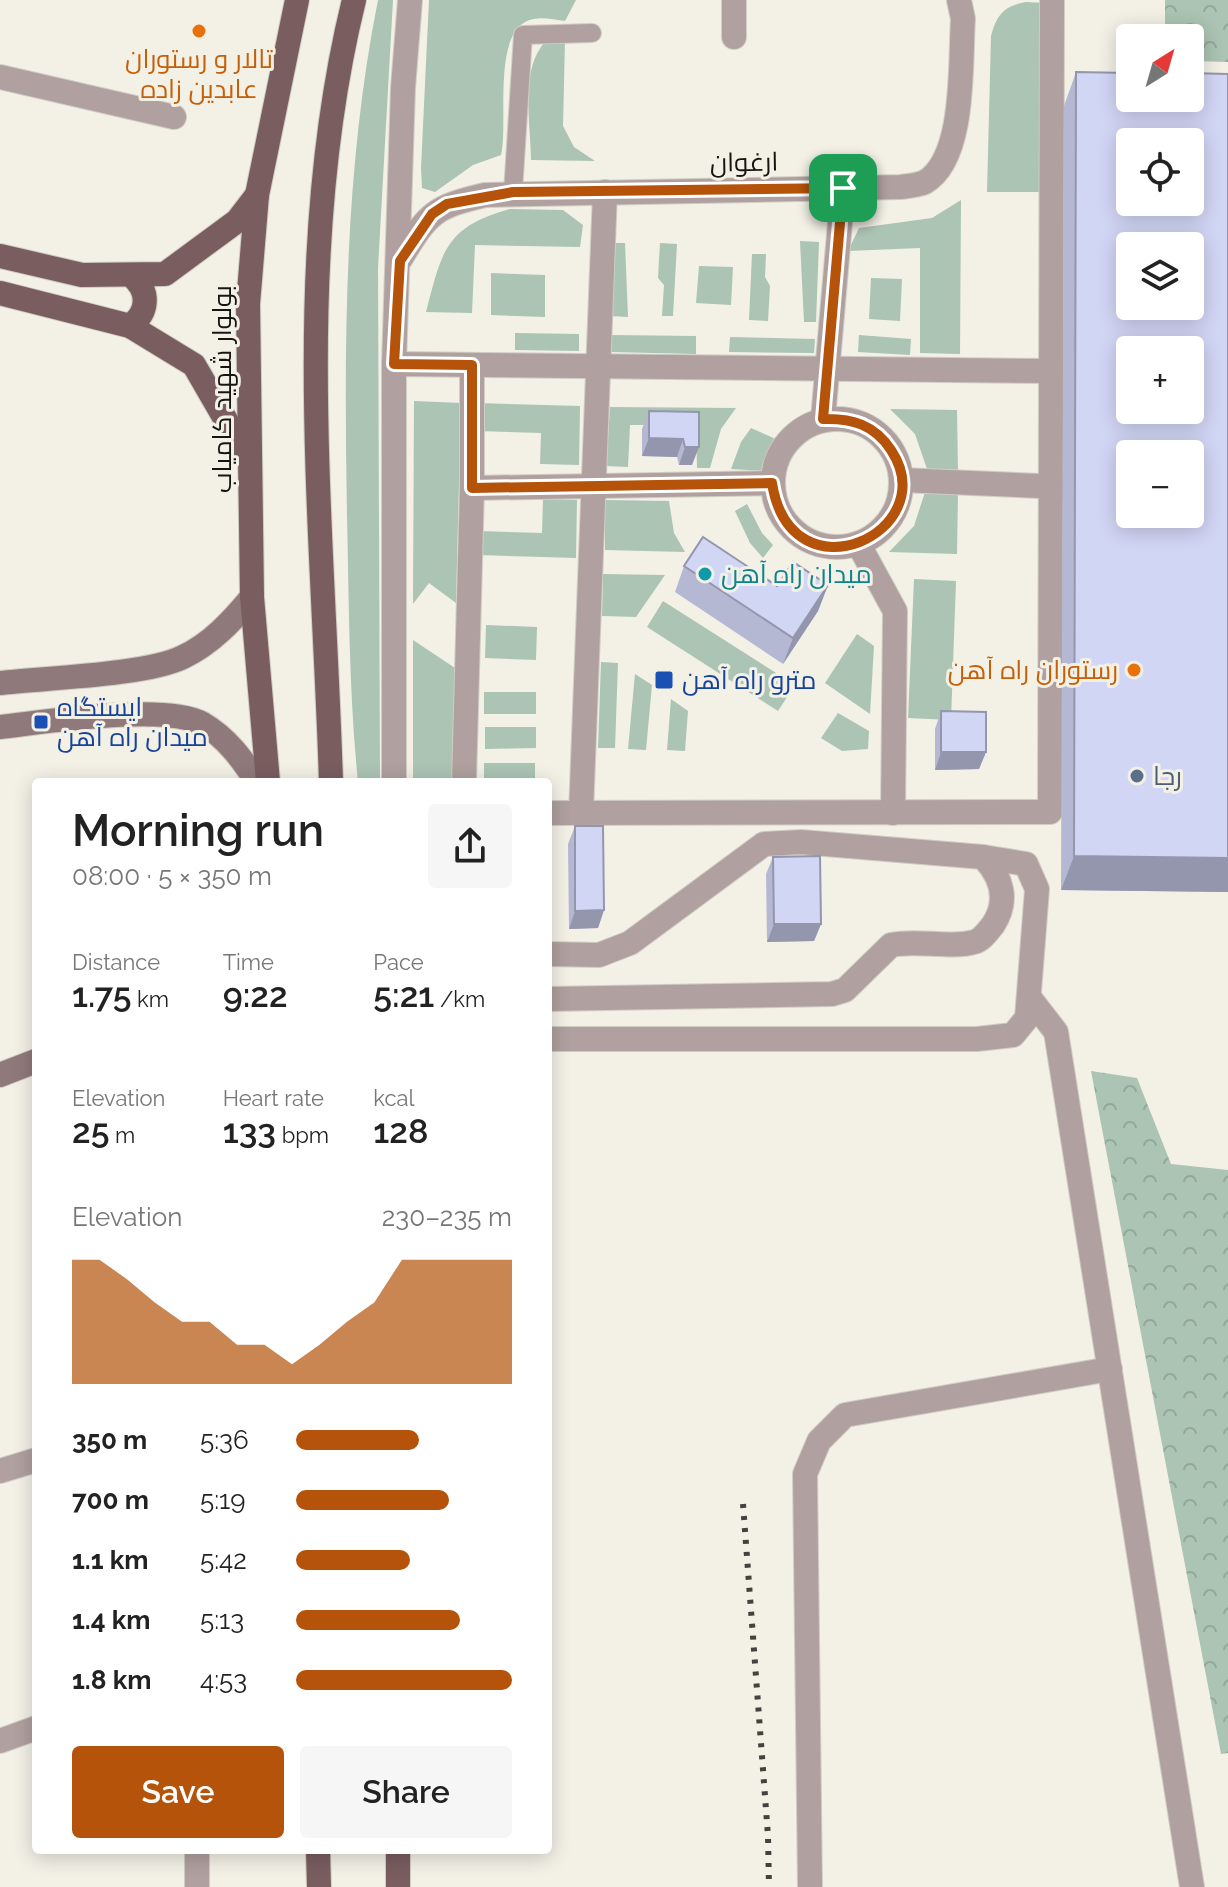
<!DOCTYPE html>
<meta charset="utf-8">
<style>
:root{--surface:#fff;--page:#f6f6f6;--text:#222;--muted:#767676;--accent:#b45309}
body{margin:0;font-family:Raleway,Cairo,sans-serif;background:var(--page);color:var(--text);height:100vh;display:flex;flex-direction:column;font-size:30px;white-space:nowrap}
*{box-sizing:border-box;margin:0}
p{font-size:26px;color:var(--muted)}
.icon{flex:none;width:44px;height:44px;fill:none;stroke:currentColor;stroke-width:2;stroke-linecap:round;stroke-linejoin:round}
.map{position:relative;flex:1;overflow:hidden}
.sheet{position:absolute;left:32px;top:778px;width:520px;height:1076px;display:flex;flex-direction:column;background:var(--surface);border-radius:8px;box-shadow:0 4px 20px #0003}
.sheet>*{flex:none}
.needle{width:52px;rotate:37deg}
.controls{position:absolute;left:1116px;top:24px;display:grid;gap:16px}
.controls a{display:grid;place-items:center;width:88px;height:88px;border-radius:8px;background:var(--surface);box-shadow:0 4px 20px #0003;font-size:40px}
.pin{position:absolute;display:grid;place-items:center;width:68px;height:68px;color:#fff;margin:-34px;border-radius:16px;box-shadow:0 4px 12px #0006}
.round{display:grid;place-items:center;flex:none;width:84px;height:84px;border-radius:8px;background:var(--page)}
.headline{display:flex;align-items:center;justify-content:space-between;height:136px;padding:0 40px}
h1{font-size:44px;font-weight:600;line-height:60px}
.figures{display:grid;grid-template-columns:repeat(3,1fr);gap:12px;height:136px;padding:8px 40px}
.figures div{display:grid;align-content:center}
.figures b{font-size:34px;font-weight:600}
.figures small{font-size:22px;font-weight:400}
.figures p{font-size:22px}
.chart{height:224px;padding:16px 40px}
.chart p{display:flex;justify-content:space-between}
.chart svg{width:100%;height:144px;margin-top:8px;fill:var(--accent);opacity:.7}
.primary-button{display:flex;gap:16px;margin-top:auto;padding:16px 40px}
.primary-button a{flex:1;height:92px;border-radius:8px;background:var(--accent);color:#fff;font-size:32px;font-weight:600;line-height:92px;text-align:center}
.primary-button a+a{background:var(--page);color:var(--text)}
ul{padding:0 40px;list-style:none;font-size:26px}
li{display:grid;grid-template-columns:128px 96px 1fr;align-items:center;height:60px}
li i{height:20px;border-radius:10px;background:var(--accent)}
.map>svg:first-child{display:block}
.grass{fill:#abc4b3}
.forest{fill:url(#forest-crowns)}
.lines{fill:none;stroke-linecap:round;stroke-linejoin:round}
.lane-casing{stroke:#d0cdc4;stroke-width:20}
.street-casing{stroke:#d0cdc4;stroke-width:26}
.secondary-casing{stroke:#d0cdc4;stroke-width:26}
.primary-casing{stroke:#d0cdc4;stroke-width:26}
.lane{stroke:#b0a0a0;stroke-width:18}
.street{stroke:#b0a0a0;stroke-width:24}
.secondary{stroke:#90797a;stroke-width:24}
.primary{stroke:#795d5f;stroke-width:24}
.rail{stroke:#44423e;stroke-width:6;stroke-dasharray:4 8;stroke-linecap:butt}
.wall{fill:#b5b8d3}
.shaded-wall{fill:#9396ac}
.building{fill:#d2d6f5;stroke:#9396ac;stroke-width:2;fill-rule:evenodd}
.route-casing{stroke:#fff;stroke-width:16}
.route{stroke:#b45309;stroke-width:10}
.food-dot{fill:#e8710a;stroke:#f3f0e6;stroke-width:3}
.culture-dot{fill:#0f9aa8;stroke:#f3f0e6;stroke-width:3}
.transit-dot{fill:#1a4fb4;stroke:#f3f0e6;stroke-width:3}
.service-dot{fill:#5c6f8a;stroke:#f3f0e6;stroke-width:3}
.labels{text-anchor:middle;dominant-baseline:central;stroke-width:6;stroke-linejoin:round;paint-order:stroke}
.food-label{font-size:26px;fill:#c56008;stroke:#f3f0e6}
.street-label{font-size:26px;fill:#161512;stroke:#f3f0e6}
.culture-label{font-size:26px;fill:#0d838f;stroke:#f3f0e6;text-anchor:start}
.transit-label{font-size:26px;fill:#164399;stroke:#f3f0e6;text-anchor:start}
.service-label{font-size:26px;fill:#4e5e75;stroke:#f3f0e6;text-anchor:start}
</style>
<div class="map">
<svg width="1228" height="1887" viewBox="0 0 1228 1887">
<defs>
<pattern id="forest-crowns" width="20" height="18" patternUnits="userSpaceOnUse" patternTransform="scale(2)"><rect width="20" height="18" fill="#abc4b3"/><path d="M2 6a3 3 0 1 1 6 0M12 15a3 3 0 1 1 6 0" fill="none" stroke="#92a899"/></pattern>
</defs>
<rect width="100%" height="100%" fill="#f3f0e6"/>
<g class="grass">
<path d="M378 0H393L378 268 380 782H358C349 693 349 604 347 515 344 343 344 170 378 0Z"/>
<path d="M429 0H576L565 21C556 20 543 17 534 19 490 26 509 122 501 155L473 165 435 192 422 188 421 168Z"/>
<path d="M1026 2 1044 3 1041 192H987L991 36C996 15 1005 5 1026 2Z"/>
<path d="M565 40 563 126 574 147 595 161 531 160C531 124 519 68 546 41Z"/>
<path d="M961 200 960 354 920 353V248L848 251 859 228 932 218Z"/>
<path d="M510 209 563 210 583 225 580 247 475 245 472 313 426 312C442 251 445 227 510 209Z"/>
<path d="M800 241 819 242 816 322H804Z"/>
<path d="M612 243H625L628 317 610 316Z"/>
<path d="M660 243 677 244 673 316H662L664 285 658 278Z"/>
<path d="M752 254H766L765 277 770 286 768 321 749 320Z"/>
<path d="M699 266 733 267 731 305 696 303Z"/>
<path d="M491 273 545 275V317L491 315Z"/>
<path d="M871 278 902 279 900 321 869 319Z"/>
<path d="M515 333 579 334V351L515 350Z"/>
<path d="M611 335 696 336V354L611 352Z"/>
<path d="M859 335 911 339 910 355 858 352Z"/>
<path d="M730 337 815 339 814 353 729 352Z"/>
<path d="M414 401 461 403 456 603 429 583 413 604Z"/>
<path d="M477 403 580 406 579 465 540 464 541 433 477 431Z"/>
<path d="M610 407 736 408 721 429 710 468H697L696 425H630L628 467 606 466Z"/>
<path d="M890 409 957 410 958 472 927 469 915 434Z"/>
<path d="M751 428 778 440 764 471 731 469 741 442Z"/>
<path d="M925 492 958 493 957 554 889 552 914 526Z"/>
<path d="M543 499 577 500 576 558 478 555V531L542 533Z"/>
<path d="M605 500 669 501 674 533 685 552 605 550Z"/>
<path d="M747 504 762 533 773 545 763 558 750 543 735 511Z"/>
<path d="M603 574 665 575 636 617 602 616Z"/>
<path d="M914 579 956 581 951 720 908 718Z"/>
<path d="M663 601 795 685 778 711 647 627Z"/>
<path d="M486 625 537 627 536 660 485 658Z"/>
<path d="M857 634 874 646 870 714 825 683Z"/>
<path d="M413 640 455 668 453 782H413Z"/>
<path d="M601 662 618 663 615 748H598Z"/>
<path d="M635 674 652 685 646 750 628 749Z"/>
<rect x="484" y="692" width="52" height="22"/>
<path d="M671 699 688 711 685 751 667 750Z"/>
<path d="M838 713 869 731 868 749 842 751 821 738Z"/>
<path d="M485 727H536V748L485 749Z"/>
<rect x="484" y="763" width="51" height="19"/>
</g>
<g class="forest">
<path d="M1165 0H1228V62L1190 61V38H1165Z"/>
<path d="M1091 1071 1137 1078 1171 1164 1228 1170V1753L1221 1754Z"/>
</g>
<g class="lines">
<defs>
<path id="lane" d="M513 192 523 35 592 33"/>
<g id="street">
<path d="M734 37V0"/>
<path d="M0 77 174 117"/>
<path d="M401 258C428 213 434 207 485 195L901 187C908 186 919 185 925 182 966 158 960 62 963 19L959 0"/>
<path d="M394 364 1051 371"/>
<circle cx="837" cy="483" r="64"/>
<path d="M823 419 843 188"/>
<path d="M902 480 1063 487"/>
<path d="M472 488 772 483"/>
<path d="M859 545 895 611 893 813"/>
<path d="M394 782V364L403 88 410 0"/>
<path d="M464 782 472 488V365"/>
<path d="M548 813 1050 812 1052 0"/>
<path d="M581 813 605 192"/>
<path d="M548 954 599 955 630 943 764 844 801 842 983 857C1002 877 1009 901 993 925 988 931 982 940 974 942 950 949 918 939 891 945L845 990 832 994 548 999"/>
<path d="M1029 997 1056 1032 1192 1887"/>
<path d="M548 1039H977L1013 1035 1027 1018 1037 889 1026 864 983 857"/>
<path d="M0 1471 36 1460"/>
<path d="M0 1741 36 1728"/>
<path d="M197 1887V1850"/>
<path d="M810 1887 805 1474 819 1441 845 1415 1110 1369"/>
</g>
<g id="secondary">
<path d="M0 683C44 678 147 675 183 657 211 644 233 620 252 597"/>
<path d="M0 727C45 722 165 703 203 724 227 738 242 759 257 782"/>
<path d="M0 1075 36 1061"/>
</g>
<g id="primary">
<path d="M0 256 82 275 165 274 237 221 257 195"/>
<path d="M0 293 130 326 194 365 246 455"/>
<path d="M130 326C149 312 150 291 131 275"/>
<path d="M268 782 252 597 248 304 257 195 297 0"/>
<path d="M331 782C323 523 291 255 354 0"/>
<path d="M318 1850 319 1887"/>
<path d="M398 1887V1850"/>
</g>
</defs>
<use href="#lane" class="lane-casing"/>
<use href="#street" class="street-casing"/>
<use href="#secondary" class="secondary-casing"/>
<use href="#primary" class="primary-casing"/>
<use href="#lane" class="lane"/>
<use href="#street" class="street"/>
<use href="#secondary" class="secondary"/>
<use href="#primary" class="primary"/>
<path class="rail" d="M743 1504 768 1836 769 1887"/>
</g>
<g class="wall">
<path d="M1076 72 1228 892 1061 890 1064 106Z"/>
<path d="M649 411 699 412 692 465H679L677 457 642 456V429Z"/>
<path d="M684 566 777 586 828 585 818 611 783 664 675 592Z"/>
<path d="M941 711 986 752 979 769 935 770V729Z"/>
<path d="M575 826 604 910 598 928 569 929 568 844Z"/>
<path d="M773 857 821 924 814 941 767 942 766 874Z"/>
</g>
<g class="shaded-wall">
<path d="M649 438 683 439 677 457 642 456Z"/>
<path d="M685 447H699L692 465H679Z"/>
<path d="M828 585 818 611 783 664 793 638Z"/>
<path d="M941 752H986L979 769 935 770Z"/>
<path d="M1074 856 1228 858V892L1061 890Z"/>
<path d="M604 910 598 928 569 929 575 911Z"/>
<path d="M774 924H821L814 941 767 942Z"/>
</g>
<g class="building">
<path d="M1076 72 1130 73V98H1190V73L1228 74V858L1074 856ZM1130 142H1190V202H1130ZM1130 246H1190V306H1130ZM1130 350H1190V410H1130ZM1130 454H1190V514H1130Z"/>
<path d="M649 411 699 412V447H685L683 439 649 438Z"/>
<path d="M703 537 777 586 793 562 828 585 793 638 684 566Z"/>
<path d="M941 711 986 712V752H941Z"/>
<path d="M575 826H603L604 910 575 911Z"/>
<path d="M820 856 821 924H774L773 857Z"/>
</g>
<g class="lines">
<defs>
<path id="route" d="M843 188 823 419C852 418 875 425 891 450 945 532 791 603 772 483L472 488V365L394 364 400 261 432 214 447 204 513 192Z"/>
</defs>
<use href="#route" class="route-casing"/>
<use href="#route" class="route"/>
</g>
<g class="food-dot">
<circle cx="199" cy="31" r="8"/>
<circle cx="1134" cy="670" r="8"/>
</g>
<circle class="culture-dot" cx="705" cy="574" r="8"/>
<g class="transit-dot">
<rect x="654" y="670" width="20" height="20" rx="4"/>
<rect x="33" y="714" width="16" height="16" rx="4"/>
</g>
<circle class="service-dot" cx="1137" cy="776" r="8"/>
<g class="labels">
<g class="food-label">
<text x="199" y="59">تالار و رستوران<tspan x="199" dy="30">عابدین زاده</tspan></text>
<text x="1118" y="670" text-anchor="end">رستوران راه آهن</text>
</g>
<g class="street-label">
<text transform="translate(744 162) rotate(-1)">ارغوان</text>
<text transform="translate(222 389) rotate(-90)">بولوار شهید کامیاب</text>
</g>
<g class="culture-label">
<text x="721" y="574">میدان راه آهن</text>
</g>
<g class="transit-label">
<text x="682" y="680">مترو راه آهن</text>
<text x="57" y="707">ایستگاه<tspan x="57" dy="30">میدان راه آهن</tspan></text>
</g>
<g class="service-label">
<text x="1153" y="776">رجا</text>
</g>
</g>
</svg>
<div class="controls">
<a><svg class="needle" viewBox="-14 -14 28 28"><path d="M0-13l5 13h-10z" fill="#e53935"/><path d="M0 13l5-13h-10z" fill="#767676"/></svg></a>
<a><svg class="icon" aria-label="locate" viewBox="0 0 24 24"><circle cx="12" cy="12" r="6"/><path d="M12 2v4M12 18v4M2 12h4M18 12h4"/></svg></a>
<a><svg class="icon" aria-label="layers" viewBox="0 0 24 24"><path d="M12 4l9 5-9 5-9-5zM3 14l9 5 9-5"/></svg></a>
<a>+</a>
<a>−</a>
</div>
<div class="pin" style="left:843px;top:188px;background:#1e9e55"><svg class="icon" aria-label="arrive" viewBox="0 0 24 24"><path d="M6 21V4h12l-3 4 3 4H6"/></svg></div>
<section class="sheet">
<div class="headline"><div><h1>Morning run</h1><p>08:00 · 5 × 350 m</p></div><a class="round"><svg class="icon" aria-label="share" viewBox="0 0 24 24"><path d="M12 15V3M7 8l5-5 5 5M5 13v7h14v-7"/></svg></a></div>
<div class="figures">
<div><p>Distance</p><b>1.75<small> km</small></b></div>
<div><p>Time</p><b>9:22</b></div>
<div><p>Pace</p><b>5:21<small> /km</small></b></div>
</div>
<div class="figures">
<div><p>Elevation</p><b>25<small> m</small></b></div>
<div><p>Heart rate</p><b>133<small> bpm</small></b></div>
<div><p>kcal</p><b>128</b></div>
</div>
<div class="chart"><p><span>Elevation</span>230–235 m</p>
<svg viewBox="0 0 160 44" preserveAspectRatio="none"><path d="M0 44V6L10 6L20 12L30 19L40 25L50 25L60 32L70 32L80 38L90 32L100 25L110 19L120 6L130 6L140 6L150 6L160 6V44z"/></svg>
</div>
<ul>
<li><b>350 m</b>5:36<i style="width:57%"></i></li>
<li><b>700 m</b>5:19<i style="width:71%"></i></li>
<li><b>1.1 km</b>5:42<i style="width:53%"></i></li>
<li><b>1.4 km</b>5:13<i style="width:76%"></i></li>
<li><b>1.8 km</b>4:53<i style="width:100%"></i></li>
</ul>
<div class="primary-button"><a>Save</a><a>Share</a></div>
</section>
</div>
